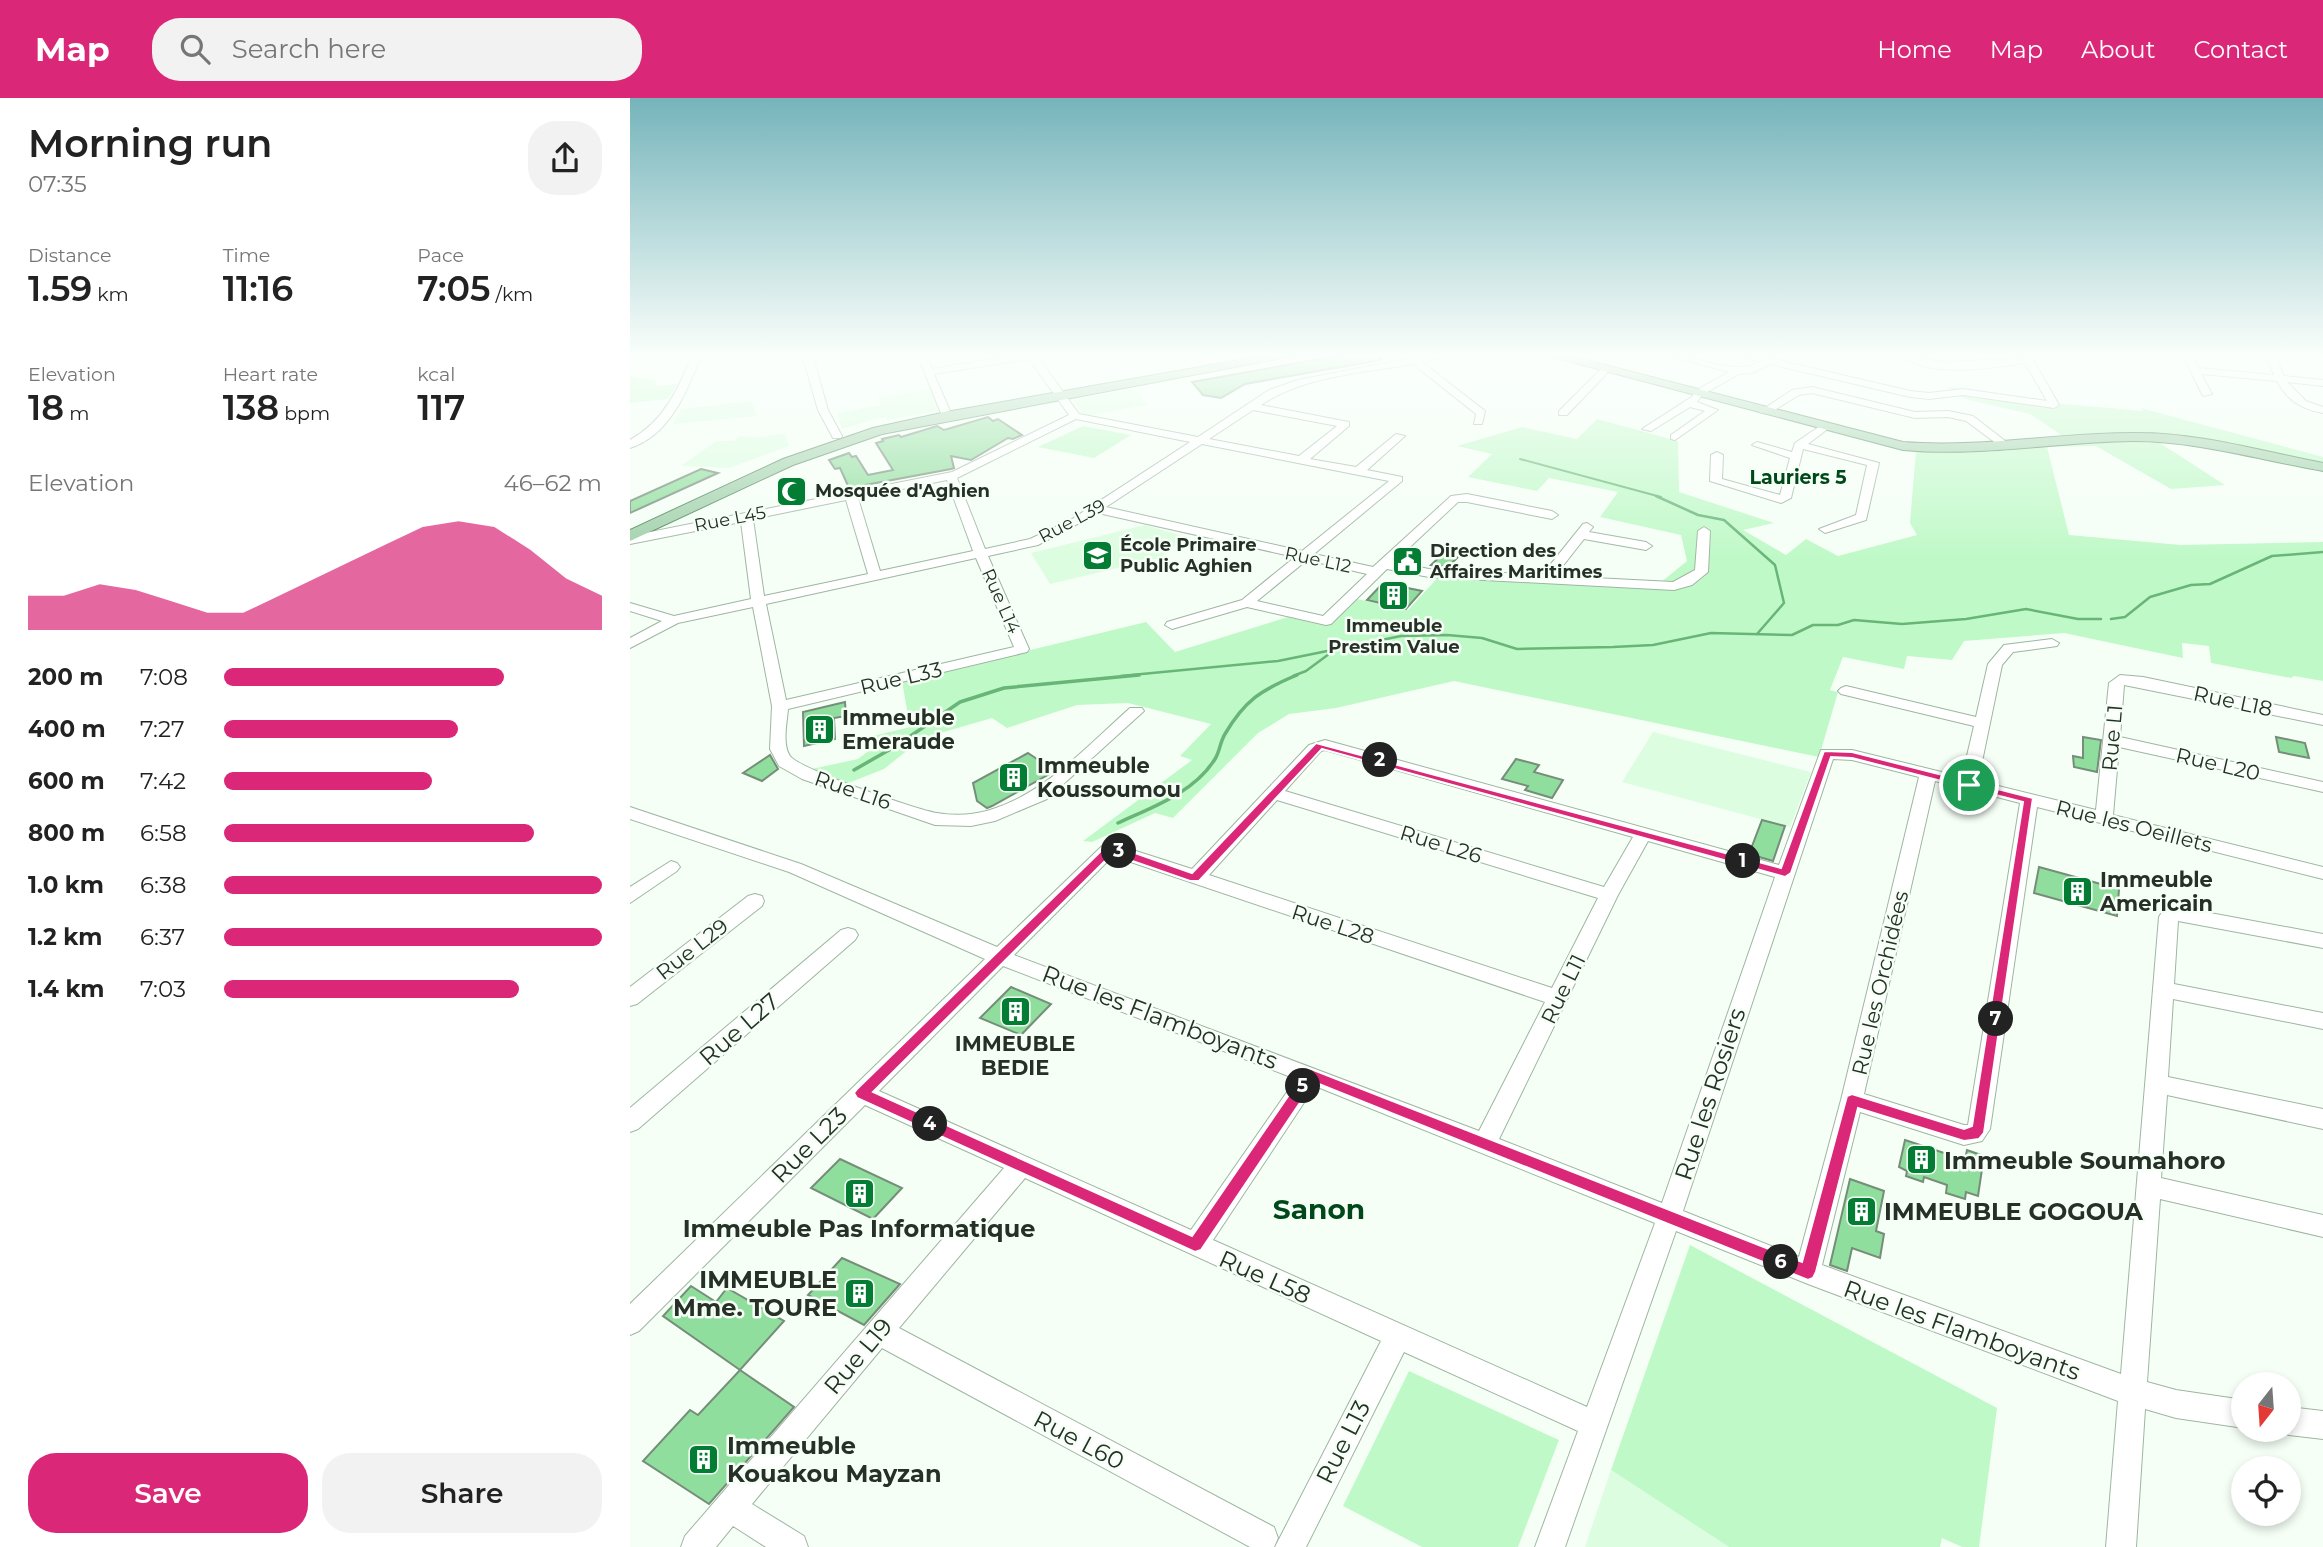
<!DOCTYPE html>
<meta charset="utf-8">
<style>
:root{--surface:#fff;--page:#f2f2f2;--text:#222;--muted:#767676;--accent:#db2777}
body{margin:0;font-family:Montserrat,sans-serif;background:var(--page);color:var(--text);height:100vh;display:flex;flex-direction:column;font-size:26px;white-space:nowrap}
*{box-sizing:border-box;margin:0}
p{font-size:23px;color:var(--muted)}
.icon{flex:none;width:38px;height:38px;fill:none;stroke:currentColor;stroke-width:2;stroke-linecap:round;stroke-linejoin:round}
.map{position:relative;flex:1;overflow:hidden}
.drawer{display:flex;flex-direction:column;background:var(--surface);width:630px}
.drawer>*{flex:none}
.needle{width:46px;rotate:197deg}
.controls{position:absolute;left:1601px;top:1274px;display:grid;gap:14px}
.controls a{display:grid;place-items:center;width:70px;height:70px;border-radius:50%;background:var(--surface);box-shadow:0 4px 10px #0003;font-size:35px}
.pin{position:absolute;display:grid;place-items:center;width:60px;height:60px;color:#fff;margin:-30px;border:4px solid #fff;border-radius:50%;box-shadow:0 2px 7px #0007}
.km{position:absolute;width:35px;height:35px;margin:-18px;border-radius:50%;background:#222;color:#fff;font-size:19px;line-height:35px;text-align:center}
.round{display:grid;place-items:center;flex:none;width:74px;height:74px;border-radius:28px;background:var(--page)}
.headline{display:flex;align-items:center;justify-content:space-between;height:119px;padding:0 28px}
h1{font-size:38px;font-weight:600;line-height:52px}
.stats{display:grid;grid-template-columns:repeat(3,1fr);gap:10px;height:119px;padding:7px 28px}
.stats div{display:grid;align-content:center}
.stats b{font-size:35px;font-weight:600}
.stats small{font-size:19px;font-weight:400}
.stats p{font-size:19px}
.chart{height:196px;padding:14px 28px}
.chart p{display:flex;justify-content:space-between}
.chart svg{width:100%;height:126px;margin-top:7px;fill:var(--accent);opacity:.7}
.button{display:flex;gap:14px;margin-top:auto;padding:14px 28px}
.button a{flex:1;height:80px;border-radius:28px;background:var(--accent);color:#fff;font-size:28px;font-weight:600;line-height:80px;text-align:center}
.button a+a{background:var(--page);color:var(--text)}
ul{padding:0 28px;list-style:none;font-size:23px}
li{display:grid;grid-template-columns:112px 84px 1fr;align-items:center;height:52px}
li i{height:18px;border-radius:9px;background:var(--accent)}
header{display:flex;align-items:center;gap:42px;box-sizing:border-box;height:98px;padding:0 35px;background:var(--accent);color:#fff}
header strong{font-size:33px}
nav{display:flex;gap:38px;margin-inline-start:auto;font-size:24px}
.search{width:490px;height:63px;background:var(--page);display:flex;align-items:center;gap:18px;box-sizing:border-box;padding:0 24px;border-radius:28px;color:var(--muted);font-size:26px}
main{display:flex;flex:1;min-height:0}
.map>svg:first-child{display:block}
.built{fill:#dcfde0}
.green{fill:#c0f9c8}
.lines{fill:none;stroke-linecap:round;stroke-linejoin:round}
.stream-far2{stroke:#68b577;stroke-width:2}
.stream-far1{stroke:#68b577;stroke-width:2.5}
.stream{stroke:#68b577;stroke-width:3.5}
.building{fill:#90de9d;stroke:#758d79;stroke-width:2}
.minor-casing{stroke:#9eb6a1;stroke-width:2}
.major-casing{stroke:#4e8458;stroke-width:2}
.minor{fill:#fff;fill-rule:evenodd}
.major{fill:#a1d1ab;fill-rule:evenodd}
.route{fill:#db2777;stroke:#fff;stroke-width:2;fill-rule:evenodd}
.labels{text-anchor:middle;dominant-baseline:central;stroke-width:5;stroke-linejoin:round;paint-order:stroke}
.far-poi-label{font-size:18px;font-weight:bold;fill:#263027;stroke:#f5fff6;text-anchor:start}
.far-street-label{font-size:18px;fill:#263027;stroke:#f5fff6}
.far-neighbourhood-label{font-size:19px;font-weight:bold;fill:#00481a;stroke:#f5fff6}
.street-label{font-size:21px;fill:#263027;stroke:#f5fff6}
.poi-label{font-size:21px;font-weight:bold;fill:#263027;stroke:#f5fff6;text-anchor:start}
.near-street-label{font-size:24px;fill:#263027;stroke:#f5fff6}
.near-poi-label{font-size:24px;font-weight:bold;fill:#263027;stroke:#f5fff6;text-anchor:start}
.near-neighbourhood-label{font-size:28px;font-weight:bold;fill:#00481a;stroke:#f5fff6}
</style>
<header>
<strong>Map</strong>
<div class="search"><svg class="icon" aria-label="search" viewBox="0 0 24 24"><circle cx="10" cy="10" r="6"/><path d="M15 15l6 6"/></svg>Search here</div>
<nav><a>Home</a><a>Map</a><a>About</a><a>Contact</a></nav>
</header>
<main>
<section class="drawer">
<div class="headline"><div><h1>Morning run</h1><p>07:35</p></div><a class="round"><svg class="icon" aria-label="share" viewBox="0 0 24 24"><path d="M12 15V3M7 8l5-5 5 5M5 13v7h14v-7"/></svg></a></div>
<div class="stats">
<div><p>Distance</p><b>1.59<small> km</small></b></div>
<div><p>Time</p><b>11:16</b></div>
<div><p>Pace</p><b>7:05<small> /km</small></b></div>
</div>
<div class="stats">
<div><p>Elevation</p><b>18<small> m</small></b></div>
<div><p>Heart rate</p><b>138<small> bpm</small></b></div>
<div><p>kcal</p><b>117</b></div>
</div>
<div class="chart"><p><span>Elevation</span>46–62 m</p>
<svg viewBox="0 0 160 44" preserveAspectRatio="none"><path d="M0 44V32L10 32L20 28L30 30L40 34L50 38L60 38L70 32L80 26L90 20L100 14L110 8L120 6L130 8L140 16L150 26L160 32V44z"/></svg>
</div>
<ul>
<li><b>200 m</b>7:08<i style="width:74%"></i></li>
<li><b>400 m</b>7:27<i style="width:62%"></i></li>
<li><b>600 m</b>7:42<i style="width:55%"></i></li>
<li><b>800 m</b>6:58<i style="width:82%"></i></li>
<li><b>1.0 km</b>6:38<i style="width:100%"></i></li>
<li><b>1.2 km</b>6:37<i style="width:100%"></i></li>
<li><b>1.4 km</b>7:03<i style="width:78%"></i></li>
</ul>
<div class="button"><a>Save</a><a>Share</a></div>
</section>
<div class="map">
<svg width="1693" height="1449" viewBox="0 0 1693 1449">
<rect width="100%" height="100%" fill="#f5fff6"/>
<g class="built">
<path d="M301 291 312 312 258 322 256 319 246 321 212 331 207 315 251 307 248 300Z"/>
<path d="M504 291 517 307 454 318 443 302Z"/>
<path d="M121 303 127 318 43 326 51 311Z"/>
<path d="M155 335 159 348 99 370 51 368 86 343H104L109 338 130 339Z"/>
<path d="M515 427 557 439 529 460 420 486 401 455Z"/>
<path d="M1023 634 1181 674 1160 729 992 684Z"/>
<path d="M981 1372 1099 1449H955Z"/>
</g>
<g class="green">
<path d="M0 278 27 283 25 288 47 286 38 301 0 305Z"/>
<path d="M1320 289 1413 304 1513 313 1511 310 1693 359V367L1519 338 1595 387 1541 391 1466 348 1417 349 1439 437 1551 447 1693 444V583L1664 578 1661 580 1581 565 1579 548 1552 545 1553 560 1434 535 1334 543 1322 562 1277 558 1274 571 1213 559 1200 592 1208 594 1189 659 824 583 706 610 659 616 628 635 543 720 525 715 462 744 453 743 562 662 550 658 581 626 498 605 447 607 377 630 362 620 293 640 254 671 216 686 182 671 228 661 245 648 243 638 280 629 272 583 516 524 545 554 658 519 696 528 727 501 778 512 813 474 1030 485 1057 463 1051 437 970 419 988 394 919 380 907 393 838 379 862 356 827 348 892 329 947 341 967 321 1048 343 1049 394 1144 425 1113 432 1156 457 1176 441 1208 458 1287 437 1280 425 1286 353 1292 346 1330 348 1434 339 1400 316 1339 302 1318 293Z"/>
<path d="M453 328 501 337 464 360 408 349Z"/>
<path d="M1060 1147 1367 1310 1349 1449H1332L1312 1440 1310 1449H1099L981 1372Z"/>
<path d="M779 1273 929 1342 888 1449H792L713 1408Z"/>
</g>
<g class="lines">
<path class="stream-far2" d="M890 361 1031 399"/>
<g class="stream-far1">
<path d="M1026 398 1068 417 1094 422 1145 467 1154 505 1127 536"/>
<path d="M1481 521 1495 519 1520 499 1561 487 1580 486 1642 458 1693 454"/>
<path d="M491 578 648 563 771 538 817 537 852 540 887 551 983 549 1023 547 1081 535 1162 537 1183 527H1208L1224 522 1272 526 1336 521 1396 511 1448 521H1471"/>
<path d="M663 578 676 573 703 553"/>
</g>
<g class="stream">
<path d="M224 672 266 648 330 604 374 590 509 577"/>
<path d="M488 725C522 709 564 695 585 661 590 653 590 644 595 636 615 602 631 592 667 577"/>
</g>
</g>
<g class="building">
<path d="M718 256H750L751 262 615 286 591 300 573 297 562 284Z"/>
<path d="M358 319 363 323 368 321 392 337 383 341 378 340 341 362 321 358 324 370 321 371 219 390 210 370 205 371 199 362 219 355 222 359 226 358 238 377 263 372 246 345 253 343 252 341 269 337 271 339 307 328 314 332Z"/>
<path d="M71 371 88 375 0 415V403Z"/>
<path d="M820 449 835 452 818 469 801 467Z"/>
<path d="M753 485 792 493 776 511 737 502Z"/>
<path d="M215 604 216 618 204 620 205 641 174 648 173 614Z"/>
<path d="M1453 639 1471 642 1467 674 1444 669 1443 658 1453 660Z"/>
<path d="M1646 639 1675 645 1679 660 1649 654Z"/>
<path d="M398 655 425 673 362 708 357 710 347 703 343 685Z"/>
<path d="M140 657 148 671 132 683 113 675Z"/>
<path d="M886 661 909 667 904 674 933 682 922 700 895 692 898 688 872 681Z"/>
<path d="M1132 722 1155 728 1143 763 1119 756Z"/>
<path d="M1409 769 1489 791 1487 818 1404 795Z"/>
<path d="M381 889 421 906 391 937 350 920Z"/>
<path d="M1275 1042 1335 1062 1337 1052 1354 1058 1348 1098 1336 1094 1335 1101 1316 1095 1317 1087 1294 1079 1293 1084 1276 1078 1277 1073 1269 1069Z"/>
<path d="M210 1061 272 1090 243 1121 181 1090Z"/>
<path d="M1220 1081 1254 1093 1246 1133 1254 1136 1250 1160 1222 1150 1217 1173 1200 1167Z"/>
<path d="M212 1160 270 1186 234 1227 178 1197Z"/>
<path d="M61 1188 86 1204 97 1190 154 1223 110 1272 33 1218Z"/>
<path d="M110 1272 164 1309 79 1406 13 1363 60 1312 68 1317Z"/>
</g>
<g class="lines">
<defs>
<g id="minor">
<path d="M63 256H72C57 292 41 337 0 350V342C34 323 48 291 63 256Z"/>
<path d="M172 256H182L198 312 212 338 211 340H203L188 312Z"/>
<path d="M287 256H296L302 271 390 256H414L408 259 449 316 568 339 639 292 668 282 802 256H823L792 264 855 313 852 326H844L846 316 783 266C732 275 674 278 631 307L719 324V328L680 361 726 369 766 336 775 338 737 372 772 379V383L684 456 743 469 821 398 837 396 922 413 928 417 922 421 837 404H828L764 464 799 471 912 477 953 426 957 425 963 429 959 434 1016 444 1022 448 1016 452 954 441 925 478 1043 484 1065 472 1068 433 1074 429 1080 433 1078 474 1062 487 1044 492 799 479 757 471 701 526 696 527 617 509 542 531 535 527 537 524 612 502 665 459 468 415 408 447 358 458 399 551 397 554 158 611C157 624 152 646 160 658 169 671 287 712 307 715 324 718 344 717 360 712 416 695 458 647 500 610H512L514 613 417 701 365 723 341 728 305 727 172 681 149 668 140 651 142 608 123 509 48 525 0 550V540L32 523 0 513V505L44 518 121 501 111 424 0 446V438L322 374 439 317 399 261 304 276 320 313 311 315ZM623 312 707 328 669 358 579 341ZM446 321 560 344 442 421 400 441 355 451 327 380ZM572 346 759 383 672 453 476 409ZM317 382 343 453 250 473 228 400ZM216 402 238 476 134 498 123 421ZM346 460 384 549 156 602 136 506ZM677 462 737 476 693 518 627 503Z"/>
<path d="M1034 256C1065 256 1101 279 1130 264L1105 256H1123L1280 293 1299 295 1333 291 1417 303 1395 265C1357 271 1299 280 1266 256L1314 264 1385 261 1393 260 1391 256H1400L1429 307 1424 310 1333 297 1299 301 1280 299 1140 266 1122 275 1109 276 1072 297 1067 304 1088 312 1045 342 1041 341V337L1075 313 1060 309 1021 333 1012 331 1063 298V294L1099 274Z"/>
<path d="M1552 256H1561L1568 270 1644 277 1635 256H1644L1654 278 1693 282V288L1657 284 1676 303 1693 309V315C1671 311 1658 303 1647 283L1571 276 1582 296 1573 298Z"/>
<path d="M971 271 979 273 937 317H929V313Z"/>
<path d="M1182 289 1285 314 1318 313 1343 318 1383 349 1374 351 1336 323 1318 319 1285 320 1182 295 1169 297 1138 316 1129 314 1162 292Z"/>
<path d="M1190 328 1199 330 1178 346 1249 365 1236 422 1195 435 1189 431 1226 417 1237 367 1173 351 1161 400 1151 405 1080 383 1081 357 1087 354 1093 357 1092 381 1150 397 1160 360 1122 347 1127 344 1162 354 1165 345Z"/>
<path d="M1422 541 1429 545 1427 548 1383 554 1372 567 1348 683 1466 712 1479 585 1490 577 1513 579 1693 617V627L1494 587 1490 639 1693 684V694L1489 649 1483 717 1693 769V781L1407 709 1360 1031 1352 1043 1334 1047 1230 1014 1192 1167 1491 1276 1529 819 1532 814 1548 809 1693 836V850L1548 823 1544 886 1693 915V931L1543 901 1538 979 1693 1011V1031L1537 997 1531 1080 1693 1117V1139L1530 1101 1517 1284 1546 1292 1614 1302V1330L1546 1320 1515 1311 1506 1449H1476L1488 1303 1178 1186 1046 1133 935 1449H905L948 1333 774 1254 676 1449H645L751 1243 395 1080 269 1230 644 1429 648 1440 644 1449H620L252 1250 122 1406 174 1438 178 1449H136L103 1428 86 1449H51L55 1438 374 1070 235 1007 9 1233 0 1237V1206L355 861 159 774 0 721V709L171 766 367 849 472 748 484 746 562 771 679 647 695 642 1149 767 1191 652H1222L1332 679 1344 628 1211 596 1208 593 1211 590 1216 588 1346 619 1358 566 1374 547ZM695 652 1003 739 974 789 655 693 691 653ZM1203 661 1222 662 1289 679 1211 1002 1169 1159 1053 1113ZM1305 683 1390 705 1338 1027H1334L1234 996ZM647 702 968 800 922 890 579 777ZM1018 743 1145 779 1032 1105 869 1041 988 797ZM483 758 915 904 849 1033 384 857ZM373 868 666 981 561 1132 249 993ZM685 988 1025 1125 957 1309 583 1142Z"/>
<path d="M41 763 47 765 50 769 47 773 0 805V789Z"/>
<path d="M125 796 132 798 134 803 132 808 7 906 0 908V889L118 798Z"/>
<path d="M218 830 225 832 228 837 225 842 8 1031 0 1034V1010L211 832Z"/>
<path d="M1659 1309 1693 1313V1341L1659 1337 1649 1333 1659 1332Z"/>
</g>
<g id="major">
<path d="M644 256H674L252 336 163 367 0 443V432L153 361 243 330 316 314Z"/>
<path d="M911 256H933L1273 344C1351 350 1426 335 1503 335 1567 334 1630 353 1693 365V373C1630 362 1567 343 1503 343 1426 344 1350 359 1273 352Z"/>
</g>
</defs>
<use href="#minor" class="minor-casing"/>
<use href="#major" class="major-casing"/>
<use href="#minor" class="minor"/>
<use href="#major" class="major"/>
</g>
<linearGradient id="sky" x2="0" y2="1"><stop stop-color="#75b4bb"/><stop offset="0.56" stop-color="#fafffb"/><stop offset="1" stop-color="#fafffb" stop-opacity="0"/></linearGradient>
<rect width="1693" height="459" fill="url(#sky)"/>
<path class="route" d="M686 645 1151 770 1194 653 1222 654 1403 700 1354 1035 1349 1041 1334 1043 1228 1010 1186 1174 1183 1180 1178 1182 684 984 571 1152 565 1154 227 1000 224 995 227 991 474 750 488 749 562 775ZM692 651 1155 779 1161 775 1201 659 1222 660 1393 704 1342 1028 1334 1031 1222 996 1217 998 1172 1164 681 971 676 972 562 1138 243 994 482 756 560 783H569Z"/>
<defs>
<symbol id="mosque-square" viewBox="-11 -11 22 22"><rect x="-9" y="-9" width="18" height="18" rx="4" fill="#037c34" stroke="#f5fff6"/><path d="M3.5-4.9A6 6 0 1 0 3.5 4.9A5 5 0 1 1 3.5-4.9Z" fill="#fff"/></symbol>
<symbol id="school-square" viewBox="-11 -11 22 22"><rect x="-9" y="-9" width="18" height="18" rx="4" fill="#037c34" stroke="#f5fff6"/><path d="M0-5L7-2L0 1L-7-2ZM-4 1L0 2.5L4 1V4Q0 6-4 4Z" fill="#fff"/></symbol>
<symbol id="civic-square" viewBox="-11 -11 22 22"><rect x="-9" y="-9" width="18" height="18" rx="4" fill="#037c34" stroke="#f5fff6"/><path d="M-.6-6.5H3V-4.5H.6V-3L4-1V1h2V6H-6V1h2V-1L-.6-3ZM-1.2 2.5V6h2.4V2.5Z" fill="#fff"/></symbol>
<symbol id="building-square" viewBox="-11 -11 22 22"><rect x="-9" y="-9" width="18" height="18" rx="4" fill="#037c34" stroke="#f5fff6"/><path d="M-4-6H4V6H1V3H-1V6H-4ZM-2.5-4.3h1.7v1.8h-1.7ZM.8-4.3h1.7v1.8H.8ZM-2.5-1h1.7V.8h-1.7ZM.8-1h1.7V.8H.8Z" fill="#fff"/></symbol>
</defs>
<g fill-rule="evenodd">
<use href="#mosque-square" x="144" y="376" width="35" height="35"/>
<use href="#school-square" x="450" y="440" width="35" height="35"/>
<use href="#civic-square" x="760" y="446" width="35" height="35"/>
<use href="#building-square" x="746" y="480" width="35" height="35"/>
<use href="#building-square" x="172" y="614" width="35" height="35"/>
<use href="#building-square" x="366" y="662" width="35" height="35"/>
<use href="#building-square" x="1430" y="776" width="35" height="35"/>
<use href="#building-square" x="368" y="896" width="35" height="35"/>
<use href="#building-square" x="1274" y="1044" width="35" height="35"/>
<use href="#building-square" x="212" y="1078" width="35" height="35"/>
<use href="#building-square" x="1214" y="1096" width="35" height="35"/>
<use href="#building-square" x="212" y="1178" width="35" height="35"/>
<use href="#building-square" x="56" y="1344" width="35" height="35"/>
</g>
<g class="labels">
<g class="far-poi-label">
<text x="185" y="393">Mosquée d'Aghien</text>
<text x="490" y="447">École Primaire<tspan x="490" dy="21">Public Aghien</tspan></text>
<text x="800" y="453">Direction des<tspan x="800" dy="21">Affaires Maritimes</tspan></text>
<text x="764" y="528" text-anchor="middle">Immeuble<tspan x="764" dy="21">Prestim Value</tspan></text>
</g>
<g class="far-street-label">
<text transform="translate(100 421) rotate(-11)">Rue L45</text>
<text transform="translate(442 423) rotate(-28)">Rue L39</text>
<text transform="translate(688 462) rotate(12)">Rue L12</text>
<text transform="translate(371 503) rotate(66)">Rue L14</text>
</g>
<g class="far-neighbourhood-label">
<text x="1168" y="379">Lauriers 5</text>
</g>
<g class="street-label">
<text transform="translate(271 580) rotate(-13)">Rue L33</text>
<text transform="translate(1603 603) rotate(12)">Rue L18</text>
<text transform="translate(1482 640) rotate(-85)">Rue L1</text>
<text transform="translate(1588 666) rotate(13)">Rue L20</text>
<text transform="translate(223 692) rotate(19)">Rue L16</text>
<text transform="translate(1504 728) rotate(14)">Rue les Oeillets</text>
<text transform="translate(811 746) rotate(17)">Rue L26</text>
<text transform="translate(703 826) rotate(18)">Rue L28</text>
<text transform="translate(62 851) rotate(-38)">Rue L29</text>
<text transform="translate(1250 885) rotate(-77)">Rue les Orchidées</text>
<text transform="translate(933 891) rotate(-64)">Rue L11</text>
</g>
<g class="poi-label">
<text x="212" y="619">Immeuble<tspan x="212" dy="24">Emeraude</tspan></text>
<text x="407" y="667">Immeuble<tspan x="407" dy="24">Koussoumou</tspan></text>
<text x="1470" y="781">Immeuble<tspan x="1470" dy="24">Americain</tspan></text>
<text x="385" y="945" text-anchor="middle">IMMEUBLE<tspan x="385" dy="24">BEDIE</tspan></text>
</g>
<g class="near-street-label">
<text transform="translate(530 919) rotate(21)">Rue les Flamboyants</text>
<text transform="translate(109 931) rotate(-41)">Rue L27</text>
<text transform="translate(1080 996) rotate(-72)">Rue les Rosiers</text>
<text transform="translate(179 1047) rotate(-45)">Rue L23</text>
<text transform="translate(635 1179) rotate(24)">Rue L58</text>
<text transform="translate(1332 1232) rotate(20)">Rue les Flamboyants</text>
<text transform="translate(228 1258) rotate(-50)">Rue L19</text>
<text transform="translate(449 1342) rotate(28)">Rue L60</text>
<text transform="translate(713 1344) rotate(-63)">Rue L13</text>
</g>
<g class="near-poi-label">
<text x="1314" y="1062">Immeuble Soumahoro</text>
<text x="1254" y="1113">IMMEUBLE GOGOUA</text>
<text x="229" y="1130" text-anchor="middle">Immeuble Pas Informatique</text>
<text x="207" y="1181" text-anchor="end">IMMEUBLE<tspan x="207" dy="28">Mme. TOURE</tspan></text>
<text x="97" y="1347">Immeuble<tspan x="97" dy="28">Kouakou Mayzan</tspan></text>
</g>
<g class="near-neighbourhood-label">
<text x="689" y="1111">Sanon</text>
</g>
</g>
</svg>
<div class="controls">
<a><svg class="needle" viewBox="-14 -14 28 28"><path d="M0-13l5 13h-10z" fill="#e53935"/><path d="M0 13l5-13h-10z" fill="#767676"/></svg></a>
<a><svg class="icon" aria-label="locate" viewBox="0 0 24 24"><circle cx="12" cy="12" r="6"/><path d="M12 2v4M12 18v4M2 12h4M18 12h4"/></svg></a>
</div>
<div class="pin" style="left:1339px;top:687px;background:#1e9e55"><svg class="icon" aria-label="arrive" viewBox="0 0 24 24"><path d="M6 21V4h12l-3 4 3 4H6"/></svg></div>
<b class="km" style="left:1113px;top:763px">1</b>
<b class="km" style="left:750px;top:662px">2</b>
<b class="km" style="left:489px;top:753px">3</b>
<b class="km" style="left:300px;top:1026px">4</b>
<b class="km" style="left:673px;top:988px">5</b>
<b class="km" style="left:1151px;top:1164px">6</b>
<b class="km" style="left:1366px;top:921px">7</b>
</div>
</main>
